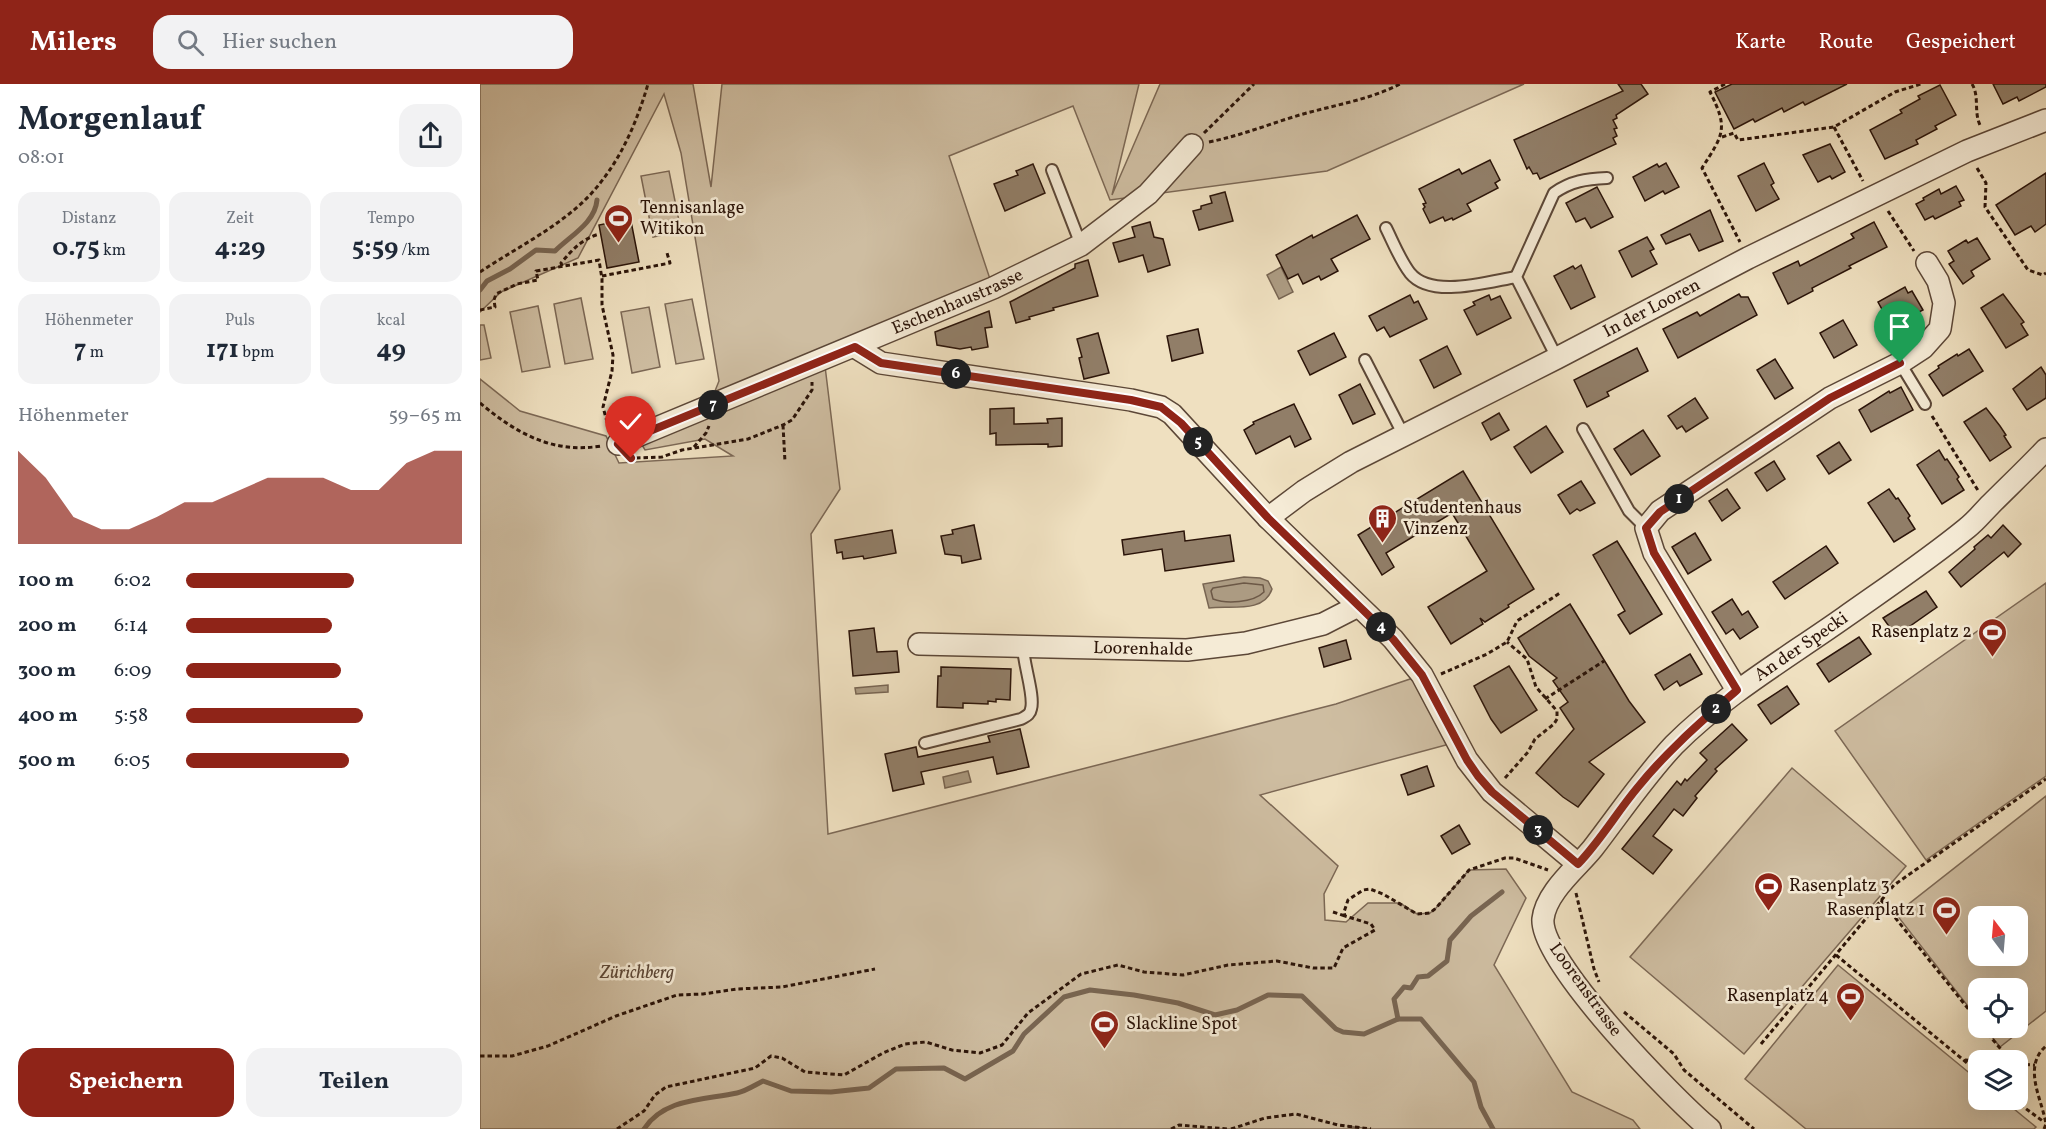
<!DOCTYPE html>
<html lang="de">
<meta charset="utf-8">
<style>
:root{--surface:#fff;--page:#f2f2f3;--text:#1f2937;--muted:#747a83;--accent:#8f2418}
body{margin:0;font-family:Vollkorn,serif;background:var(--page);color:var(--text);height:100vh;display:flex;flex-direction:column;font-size:22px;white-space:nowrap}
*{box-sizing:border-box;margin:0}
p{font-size:20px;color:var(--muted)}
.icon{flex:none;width:33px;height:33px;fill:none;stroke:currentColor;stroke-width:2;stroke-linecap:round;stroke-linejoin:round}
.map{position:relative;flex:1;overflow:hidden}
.sheet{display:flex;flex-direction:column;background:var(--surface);width:480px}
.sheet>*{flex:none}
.needle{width:39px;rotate:344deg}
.controls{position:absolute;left:1488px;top:822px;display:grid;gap:12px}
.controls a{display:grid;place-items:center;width:60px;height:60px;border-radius:12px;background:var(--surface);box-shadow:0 6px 24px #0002;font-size:30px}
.pin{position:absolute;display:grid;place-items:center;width:51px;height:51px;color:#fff;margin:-62px -26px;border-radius:50% 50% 50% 0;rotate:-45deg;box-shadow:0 0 6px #0007}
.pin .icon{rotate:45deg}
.km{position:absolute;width:30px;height:30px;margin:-15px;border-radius:50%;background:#222;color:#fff;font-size:16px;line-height:30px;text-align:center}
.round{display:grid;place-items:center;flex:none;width:63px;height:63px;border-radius:18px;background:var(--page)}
.overview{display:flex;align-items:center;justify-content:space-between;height:102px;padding:0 18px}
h1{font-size:33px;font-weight:700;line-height:45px}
.stats{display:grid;grid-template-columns:repeat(3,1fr);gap:9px;height:102px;padding:6px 18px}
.stats div{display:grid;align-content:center;border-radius:15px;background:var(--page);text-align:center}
.stats b{font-size:26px;font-weight:700}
.stats small{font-size:16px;font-weight:400}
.stats p{font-size:16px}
.chart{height:168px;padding:12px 18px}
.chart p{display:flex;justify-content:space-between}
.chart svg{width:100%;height:108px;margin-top:6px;fill:var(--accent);opacity:.7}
.button{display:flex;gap:12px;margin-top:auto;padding:12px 18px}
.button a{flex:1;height:69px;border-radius:18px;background:var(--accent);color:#fff;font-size:24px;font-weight:700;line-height:69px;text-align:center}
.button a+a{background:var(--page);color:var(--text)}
ul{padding:0 18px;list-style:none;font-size:20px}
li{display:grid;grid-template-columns:96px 72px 1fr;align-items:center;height:45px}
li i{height:15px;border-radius:8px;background:var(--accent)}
header{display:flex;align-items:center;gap:36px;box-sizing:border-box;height:84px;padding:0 30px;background:var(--accent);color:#fff}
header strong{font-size:28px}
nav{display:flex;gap:33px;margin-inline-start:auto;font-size:21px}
.search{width:420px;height:54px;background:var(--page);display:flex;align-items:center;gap:15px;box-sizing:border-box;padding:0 21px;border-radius:18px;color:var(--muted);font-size:22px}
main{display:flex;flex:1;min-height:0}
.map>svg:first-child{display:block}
.green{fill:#cebda1;stroke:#7c6855;stroke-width:1.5;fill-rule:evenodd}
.water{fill:#ac9b82;stroke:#786552;stroke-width:1.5}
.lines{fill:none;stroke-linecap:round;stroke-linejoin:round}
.shore{stroke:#6c5846;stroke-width:1.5}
.stream{stroke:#786552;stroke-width:5}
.building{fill:#917e68;stroke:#2b1409;stroke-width:1.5}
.service-casing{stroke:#5c4737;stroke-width:14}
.minor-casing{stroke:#5c4737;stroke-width:24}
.path{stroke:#2b1409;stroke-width:3;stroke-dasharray:4.5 3;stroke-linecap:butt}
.service{stroke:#f5ebd6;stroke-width:10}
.minor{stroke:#f5ebd6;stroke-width:21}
.route-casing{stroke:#fff;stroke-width:12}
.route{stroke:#8f2418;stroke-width:8}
.labels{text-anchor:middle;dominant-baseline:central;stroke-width:5;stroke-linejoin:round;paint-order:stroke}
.poi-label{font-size:18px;fill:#2b1409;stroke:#f5ebd6;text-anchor:start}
.street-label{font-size:18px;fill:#2b1409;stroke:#f5ebd6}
.park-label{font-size:18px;font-style:italic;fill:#5c4737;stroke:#f5ebd6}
</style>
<header>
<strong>Milers</strong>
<div class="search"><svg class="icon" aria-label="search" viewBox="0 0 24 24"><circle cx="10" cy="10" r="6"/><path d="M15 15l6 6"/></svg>Hier suchen</div>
<nav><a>Karte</a><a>Route</a><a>Gespeichert</a></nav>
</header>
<main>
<section class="sheet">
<div class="overview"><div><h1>Morgenlauf</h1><p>08:01</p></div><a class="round"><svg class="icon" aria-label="share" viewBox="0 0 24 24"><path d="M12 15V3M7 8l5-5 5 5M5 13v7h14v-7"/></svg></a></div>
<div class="stats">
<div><p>Distanz</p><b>0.75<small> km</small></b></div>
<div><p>Zeit</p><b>4:29</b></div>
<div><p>Tempo</p><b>5:59<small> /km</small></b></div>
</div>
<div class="stats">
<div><p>Höhenmeter</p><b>7<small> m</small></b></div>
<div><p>Puls</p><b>171<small> bpm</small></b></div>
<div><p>kcal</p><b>49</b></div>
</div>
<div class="chart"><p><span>Höhenmeter</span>59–65 m</p>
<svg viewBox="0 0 160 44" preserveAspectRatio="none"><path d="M0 44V6L10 17L20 33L30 38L40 38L50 33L60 27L70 27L80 22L90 17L100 17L110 17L120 22L130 22L140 11L150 6L160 6V44z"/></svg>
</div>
<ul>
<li><b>100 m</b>6:02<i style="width:61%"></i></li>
<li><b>200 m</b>6:14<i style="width:53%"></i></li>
<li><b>300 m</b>6:09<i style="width:56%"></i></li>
<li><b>400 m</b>5:58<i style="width:64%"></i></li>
<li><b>500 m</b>6:05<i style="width:59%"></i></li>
</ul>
<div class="button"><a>Speichern</a><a>Teilen</a></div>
</section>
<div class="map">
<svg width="1566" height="1045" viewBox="0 0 1566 1045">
<rect width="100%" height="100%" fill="#efe0c0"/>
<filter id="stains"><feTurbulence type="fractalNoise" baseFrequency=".00333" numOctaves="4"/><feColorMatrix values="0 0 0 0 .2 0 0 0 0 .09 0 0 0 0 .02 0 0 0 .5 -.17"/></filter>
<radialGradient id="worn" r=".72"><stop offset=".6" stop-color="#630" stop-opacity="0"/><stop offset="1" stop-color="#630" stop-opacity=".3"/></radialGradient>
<g class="green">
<path d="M0 0H213L231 103 242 0H659L632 111 680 0H1044L847 87 630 116 593 22 469 72 513 204 345 282 360 405 331 450 348 750 856 620 942 591 977 658 780 711 858 782 844 810 845 836 866 838 888 819H920L937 830 950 829 956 824 989 786 1026 785 1046 814 1014 881 1092 1008 1153 1036 1160 1045H891L867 1042 878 1045H0V295L40 327 126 352 139 379 253 372 225 355 165 366 159 356 225 332 239 297 201 69 184 10 98 174 21 208 0 228Z"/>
<path d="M189 87 201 147 173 153 161 92Z"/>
<path d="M101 214 113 275 85 280 74 220Z"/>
<path d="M212 215 224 275 196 280 185 220Z"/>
<path d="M58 222 70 283 42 288 30 228Z"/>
<path d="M169 223 180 283 152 289 141 228Z"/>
<path d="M0 241H4L11 274 0 276Z"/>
<path d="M1566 499V692L1446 776 1355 647Z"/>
<path d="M1312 684 1426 782 1264 970 1150 873Z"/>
<path d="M1566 712V927L1520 963 1505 944H1538V904H1498V935L1416 830ZM1498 832H1538V872H1498Z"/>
<path d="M1358 881 1498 996V1016H1523L1556 1043 1554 1045H1326L1265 995Z"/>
</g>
<g class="water">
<path d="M801 183 813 208 799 215 787 191Z"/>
<path d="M764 493 780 494 788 497 792 505C784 530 749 521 729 524L723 500Z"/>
<path d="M408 601V608L376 610 375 604Z"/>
<path d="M488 687 491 698 465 704 463 693Z"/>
</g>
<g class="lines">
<path class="shore" d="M764 499 783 501 784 508C773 519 746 520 733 515L731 507 733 504Z"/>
<g class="stream">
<path d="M0 206 7 197 30 185 56 166 75 167C90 152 115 139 117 116"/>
<path d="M918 935 914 915 924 903 931 904 938 893 948 892 967 877 970 856 991 832 1022 808"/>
<path d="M164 1045C184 1014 224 1016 257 1009 266 1007 275 1001 283 997L311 1007 351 1008 389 1004 416 985 464 984 485 995 533 967 544 950 584 913 610 906 654 911 698 919 735 931 757 926 788 911 822 912 856 945 863 948 884 950 918 935H941L994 998 1001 1023 1013 1045"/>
</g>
</g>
<g class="building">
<path d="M1138 0H1161L1168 10 1136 31 1137 34 1133 36 1137 44 1134 45 1137 52 1133 54 1136 60 1060 95 1057 89 1053 90 1049 83 1047 85 1034 56 1143 7Z"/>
<path d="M1252 0H1367L1325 21 1323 18 1304 28 1302 24 1275 38 1273 35 1254 45 1235 8Z"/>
<path d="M1513 0H1566V3L1539 17 1537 13 1523 20Z"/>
<path d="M1460 1 1476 31 1455 42 1457 45 1436 56 1438 60 1405 75 1390 46 1422 29 1420 26 1440 15 1438 12Z"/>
<path d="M1350 60 1365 88 1352 95 1350 92 1338 98 1323 71Z"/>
<path d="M1010 76 1020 96 1015 99 1018 104 987 120 991 127 973 136 972 134 965 137 963 133 950 139 943 125 945 123 943 120 946 119 939 105 979 85 982 90Z"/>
<path d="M1186 79 1199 103 1185 110 1183 107 1165 117 1153 93 1177 80 1179 83Z"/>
<path d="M1284 79 1294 99 1291 101 1299 115 1276 127 1258 92Z"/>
<path d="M553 80 565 109 525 127 514 100 538 91 536 87Z"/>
<path d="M1566 89V140L1555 148 1551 142 1535 151 1516 121Z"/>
<path d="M1476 102 1484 116 1479 118 1481 122 1455 135 1453 132 1445 136 1436 120 1444 116 1443 114 1459 105 1461 110Z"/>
<path d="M1117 103 1133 133 1111 144 1105 134 1096 138 1086 119Z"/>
<path d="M745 108 753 137 719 146 713 127 721 125V122L732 119 730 112Z"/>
<path d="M1230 126 1243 157 1219 167 1210 150 1186 160 1181 151Z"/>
<path d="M149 127 159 178 127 184 119 141 134 138 133 131Z"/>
<path d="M877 131 890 155 851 175 858 187 841 196 839 192 823 200 818 190 808 195 796 171 832 151 833 154Z"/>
<path d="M670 138 674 153 683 155 690 181 668 188 663 171 639 178 633 159 655 153 652 143Z"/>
<path d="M1394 138 1407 163 1369 182 1371 184 1332 204 1333 207 1308 220 1293 189 1318 177 1320 182 1374 154 1371 150Z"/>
<path d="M1167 153 1174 165 1170 167 1177 180 1152 193 1139 167Z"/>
<path d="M1497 154 1510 175 1491 187 1494 192 1483 200 1469 180 1474 177 1468 167 1486 156 1488 159Z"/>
<path d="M608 176 618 212 573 224 574 226 549 233 550 235 536 239 530 218 595 184V180Z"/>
<path d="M1101 181 1115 213 1091 225 1074 192 1093 182 1095 185Z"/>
<path d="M1425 203 1428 209 1432 207 1443 226 1429 233 1427 231 1418 236 1416 232 1408 236 1398 218Z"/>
<path d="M1259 210 1261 213H1268L1277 231 1198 274 1183 245 1217 228 1220 232Z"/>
<path d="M1523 210 1544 238 1541 240 1548 251 1526 264 1501 224Z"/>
<path d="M930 211 934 219 938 217 947 235 910 253 904 243 897 247 889 232Z"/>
<path d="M1009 211 1011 216 1020 212 1031 234 997 251 984 226 995 221 993 218Z"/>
<path d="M509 227 512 243 505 244 508 263 492 266 491 263 480 265 457 261 455 248Z"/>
<path d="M1363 236 1377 261 1354 274 1340 249Z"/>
<path d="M718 245 723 269 692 277 687 252Z"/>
<path d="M618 249 629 289 604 295 599 274 602 273 597 255Z"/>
<path d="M854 249 866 273 830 291 818 267Z"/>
<path d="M967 262 981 290 954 304 940 276Z"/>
<path d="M1157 264 1168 287 1127 308 1129 312 1107 323 1094 296Z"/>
<path d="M1489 265 1503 287 1463 312 1449 291 1459 284 1458 282 1477 270 1478 272Z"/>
<path d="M1295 275 1313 304 1295 315 1277 286Z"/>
<path d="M1561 283 1566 291V314L1547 326 1533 305Z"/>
<path d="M880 300 895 330 873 340 859 311Z"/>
<path d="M1421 303 1433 326 1391 348 1379 326 1409 307 1410 309Z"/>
<path d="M1215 314 1228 334 1206 348 1202 342 1197 345 1188 332Z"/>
<path d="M814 320 831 355 815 363 810 352 776 370 764 346 774 340 773 338Z"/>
<path d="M534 324V340L568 339 567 335 582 334V362L568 363V360L516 361V349L510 350V325Z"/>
<path d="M1506 324 1520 342 1526 351 1524 352 1531 363 1510 377 1484 338Z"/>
<path d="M1019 329 1029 346 1011 356 1002 339Z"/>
<path d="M1066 342 1083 368 1051 389 1034 363Z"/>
<path d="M1163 346 1180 372 1151 391 1134 365Z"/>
<path d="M1359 358 1371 376 1349 390 1337 372Z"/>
<path d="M1459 366 1465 376 1467 375 1479 393 1477 395 1484 406 1462 420 1437 381Z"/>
<path d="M1294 377 1305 395 1287 407 1275 389Z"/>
<path d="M983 387 1054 505 1028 521 1029 523 1005 538 1000 534 1003 540 971 560 948 523 1007 487 972 429 906 469 914 483 902 491 878 451Z"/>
<path d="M1101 397 1115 419 1100 427 1097 425 1090 430 1078 411Z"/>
<path d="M1247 405 1260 424 1242 437 1229 417Z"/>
<path d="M1409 405 1416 415 1418 414 1430 432 1428 434 1435 445 1414 458 1388 419Z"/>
<path d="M494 441 501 475 482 479 481 472 465 470 461 452 473 450 472 446Z"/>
<path d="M1523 441 1541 460 1528 473 1524 468 1481 503 1469 488 1495 465 1494 463 1508 451 1511 454Z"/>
<path d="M412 446 416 469 384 475 383 472 363 475 362 468 357 469 355 456Z"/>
<path d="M704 447 705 457 750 451 754 477 685 487 682 465 644 471 642 456Z"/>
<path d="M1215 449 1231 476 1208 490 1192 463Z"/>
<path d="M1137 457 1182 530 1150 550 1138 531 1145 527 1113 471Z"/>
<path d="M1346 462 1358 479 1305 515 1293 498Z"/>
<path d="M1446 507 1457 523 1416 552 1403 534Z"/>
<path d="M1252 515 1262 531 1268 527 1278 543 1260 555 1253 545 1246 550 1232 528Z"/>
<path d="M1090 520 1149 617 1165 638 1109 678 1124 690 1098 723 1083 713 1056 689 1094 645 1080 624 1088 618 1073 597 1077 594 1049 572 1038 554Z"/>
<path d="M394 544 397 568 417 567 419 588 373 592 369 547Z"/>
<path d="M1379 553 1391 570 1349 598 1337 580Z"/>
<path d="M866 556 871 575 844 583 839 564Z"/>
<path d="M1210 570 1222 590 1200 602 1197 597 1184 606 1175 591Z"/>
<path d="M1029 582 1057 626 1021 649 1011 635 994 602Z"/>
<path d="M461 583 531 585 530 616 516 615V618L508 617V620L483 619V624L457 623 458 592H461Z"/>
<path d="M1307 602 1319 620 1291 640 1278 621Z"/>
<path d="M1252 640 1267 656 1235 685 1237 687 1215 712 1217 714 1203 732 1194 725 1173 752 1192 766 1173 790 1142 765 1197 697 1201 701 1205 695 1207 697 1227 676 1220 669Z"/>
<path d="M540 645 549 683 517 690 513 673 441 688 444 700 413 707 405 670 436 663 438 673 510 658 508 652Z"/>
<path d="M947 682 954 702 928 711 921 691Z"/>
<path d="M979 741 990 760 972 770 961 752Z"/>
</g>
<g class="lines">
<defs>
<g id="service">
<path d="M572 86 601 161"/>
<path d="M906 144C913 158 920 176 930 189 951 215 1007 198 1036 193"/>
<path d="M1077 274 1036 193 1074 109C1091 97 1106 95 1127 94"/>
<path d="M885 276 924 352"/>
<path d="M1420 279 1445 320"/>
<path d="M1103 345 1149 427 1166 444"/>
<path d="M445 659 541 635C546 632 550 631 551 625 555 612 543 579 543 562"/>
</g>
<g id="minor">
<path d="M375 263 401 279 651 316 681 323 692 330 788 434 913 555 942 591 987 676 1012 708 1098 780"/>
<path id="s1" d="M138 360 513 204 601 161 668 110 712 61"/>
<path id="s2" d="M788 434 824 407 871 378 1077 274 1268 174 1487 67 1566 36"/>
<path id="s3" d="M439 560 707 566 766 559 843 540 878 522"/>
<path d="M1257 606 1174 469 1166 444 1180 427 1350 314 1420 279 1443 264 1460 245 1464 219 1458 197 1447 179"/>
<path id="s4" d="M1230 1045C1195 1016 1059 877 1063 835 1066 808 1097 784 1113 764 1140 729 1164 693 1194 661 1245 610 1307 574 1365 533 1406 504 1448 476 1487 444 1496 437 1503 428 1511 420 1529 402 1548 384 1566 365"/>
</g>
</defs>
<use href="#service" class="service-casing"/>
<use href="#minor" class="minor-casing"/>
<g class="path">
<path d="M1245 0 1230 8C1249 45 1243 51 1222 84L1260 158"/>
<path d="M1492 0C1500 13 1493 29 1501 43"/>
<path d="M1354 43 1383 97"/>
<path d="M724 49 774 0"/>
<path d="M1242 53 1254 49 1258 56 1354 43 1415 8 1441 0"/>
<path d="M729 58C759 52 784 42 813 33 848 22 887 17 920 0"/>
<path d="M1497 84 1506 99 1505 123 1548 186 1563 191 1566 189"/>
<path d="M1408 127 1434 167"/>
<path d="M82 182 81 179C93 165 102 155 119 150"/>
<path d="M0 188C36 164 79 143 109 112 139 80 156 41 168 0"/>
<path d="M122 192 190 179 187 169"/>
<path d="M0 226 15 223 14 216 16 210 37 200 58 196 56 187 119 176 122 195V221L133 271 132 287 123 323 129 345"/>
<path d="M0 319C36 349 72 370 121 362"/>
<path d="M1452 332 1499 408"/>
<path d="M303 341 305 378"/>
<path d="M214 363 226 349 229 342"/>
<path d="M156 374 182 373 202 366 268 355 303 341 312 336 332 306V298"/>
<path d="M961 590 1007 570 1027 558 1037 537 1080 509"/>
<path d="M1065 615 1124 577"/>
<path d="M1025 694 1048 668 1055 655 1074 640 1077 635V627L1056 603 1047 575 1027 558"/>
<path d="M1096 809 1114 885 1119 898"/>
<path d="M1401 816 1498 937"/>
<path d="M853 828 865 832"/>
<path d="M1356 871 1498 988"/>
<path d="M1144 928 1194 970 1204 986 1274 1045"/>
<path d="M1503 944 1530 976"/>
<path d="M1281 960 1414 801 1566 695"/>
<path d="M0 972H32L68 962 136 932 197 911 223 910 257 905 302 903 395 885"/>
<path d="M1485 976 1498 977"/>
<path d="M1538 980 1555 981"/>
<path d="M1534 1016 1564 1038"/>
<path d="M137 1045 164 1027 175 1011 186 1003 275 984 291 972 302 974 325 988 364 991 403 969 425 960 446 958 472 966 500 969 522 961 548 929 601 890 638 881 664 888 703 891 748 881 797 877 833 884H854L863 864 895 846 891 840 865 832 864 828 868 816 883 806 890 805 903 810 937 830 950 829 956 824 989 786 1025 774H1034L1068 786"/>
<path d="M691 1045 699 1041 747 1045"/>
<path d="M751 1045 785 1034 816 1030 858 1041 891 1045"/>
<path d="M1564 1045 1566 1040C1562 1015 1542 983 1566 962"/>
</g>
<use href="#service" class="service"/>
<use href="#minor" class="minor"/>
</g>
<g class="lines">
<defs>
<path id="route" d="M151 374 138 360 375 263 401 279 651 316 681 323 701 339 788 434 913 555 942 591 987 676 998 692 1012 708 1098 780C1121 756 1137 728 1158 703 1187 667 1222 637 1257 606L1174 469 1166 444 1180 428 1350 314 1420 279"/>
</defs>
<use href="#route" class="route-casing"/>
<use href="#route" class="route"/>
</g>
<defs>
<symbol id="stadium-pin" viewBox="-11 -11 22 30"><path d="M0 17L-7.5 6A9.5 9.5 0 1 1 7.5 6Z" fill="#8f2418" stroke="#f5ebd6"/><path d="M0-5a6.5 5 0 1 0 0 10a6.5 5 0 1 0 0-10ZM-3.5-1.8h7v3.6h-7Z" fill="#fff"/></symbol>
<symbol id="building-pin" viewBox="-11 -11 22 30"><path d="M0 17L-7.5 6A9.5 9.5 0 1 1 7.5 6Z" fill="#8f2418" stroke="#f5ebd6"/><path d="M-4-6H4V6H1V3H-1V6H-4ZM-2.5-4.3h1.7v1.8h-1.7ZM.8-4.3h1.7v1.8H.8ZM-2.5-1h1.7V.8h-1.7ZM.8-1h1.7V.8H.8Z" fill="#fff"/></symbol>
</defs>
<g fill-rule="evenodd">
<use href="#stadium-pin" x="122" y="118" width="33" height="45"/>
<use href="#building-pin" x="886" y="418" width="33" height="45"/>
<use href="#stadium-pin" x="1496" y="532" width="33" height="45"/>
<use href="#stadium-pin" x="1272" y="786" width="33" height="45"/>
<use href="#stadium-pin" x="1450" y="810" width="33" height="45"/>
<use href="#stadium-pin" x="1354" y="896" width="33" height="45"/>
<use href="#stadium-pin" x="608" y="924" width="33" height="45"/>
</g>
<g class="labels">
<g class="poi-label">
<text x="160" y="124">Tennisanlage<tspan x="160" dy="21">Witikon</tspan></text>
<text x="923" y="424">Studentenhaus<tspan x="923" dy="21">Vinzenz</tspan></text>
<text x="1492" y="548" text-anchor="end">Rasenplatz 2</text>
<text x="1309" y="802">Rasenplatz 3</text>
<text x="1445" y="826" text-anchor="end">Rasenplatz 1</text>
<text x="1349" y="912" text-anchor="end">Rasenplatz 4</text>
<text x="646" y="940">Slackline Spot</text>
</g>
<g class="street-label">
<text stroke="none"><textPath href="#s1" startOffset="368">Eschenhaustrasse</textPath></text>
<text stroke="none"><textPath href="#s2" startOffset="438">In der Looren</textPath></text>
<text stroke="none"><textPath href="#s4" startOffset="652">An der Specki</textPath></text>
<text stroke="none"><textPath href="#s3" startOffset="224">Loorenhalde</textPath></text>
<text transform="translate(1105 906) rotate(54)">Loorenstrasse</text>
</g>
<g class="park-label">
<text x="157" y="889">Zürichberg</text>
</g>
</g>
<rect width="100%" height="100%" filter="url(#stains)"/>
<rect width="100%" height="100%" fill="url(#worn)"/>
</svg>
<div class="controls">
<a><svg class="needle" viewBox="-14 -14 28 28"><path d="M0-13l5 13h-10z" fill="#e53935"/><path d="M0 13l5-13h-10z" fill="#747a83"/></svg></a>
<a><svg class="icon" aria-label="locate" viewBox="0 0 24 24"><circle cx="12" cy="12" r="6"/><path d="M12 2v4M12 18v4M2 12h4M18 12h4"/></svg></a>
<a><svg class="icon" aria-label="layers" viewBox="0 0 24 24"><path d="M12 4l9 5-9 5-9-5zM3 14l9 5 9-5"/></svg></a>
</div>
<div class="pin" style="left:1420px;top:279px;background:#1e9e55"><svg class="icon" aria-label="arrive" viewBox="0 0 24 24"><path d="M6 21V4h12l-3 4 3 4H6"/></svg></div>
<div class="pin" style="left:151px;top:374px;background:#d93025"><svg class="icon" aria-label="check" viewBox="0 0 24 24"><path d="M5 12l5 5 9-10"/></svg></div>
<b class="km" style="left:1199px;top:415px">1</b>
<b class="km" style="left:1236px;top:625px">2</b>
<b class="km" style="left:1058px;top:746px">3</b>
<b class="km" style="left:901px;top:543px">4</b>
<b class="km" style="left:718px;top:358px">5</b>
<b class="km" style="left:476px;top:290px">6</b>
<b class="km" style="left:233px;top:321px">7</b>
</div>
</main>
